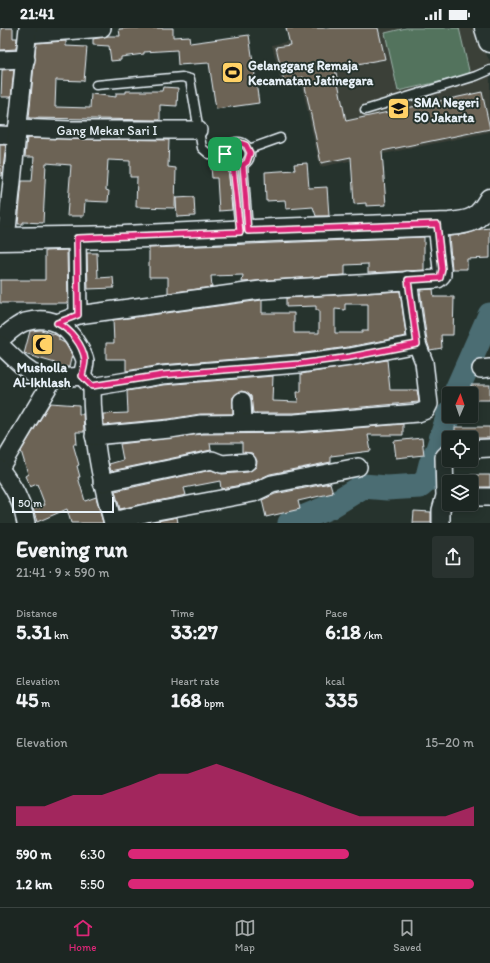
<!DOCTYPE html>
<meta charset="utf-8">
<style>
:root{--surface:#1c2622;--page:#29322f;--text:#f1f3f6;--muted:#a0a5a5;--line:#3a4340;--accent:#db2777}
body{margin:0;font-family:Itim,sans-serif;background:var(--page);color:var(--text);height:100vh;display:flex;flex-direction:column;font-size:15px;white-space:nowrap}
*{box-sizing:border-box;margin:0}
p{font-size:13px;color:var(--muted)}
.icon{flex:none;width:22px;height:22px;fill:none;stroke:currentColor;stroke-width:2;stroke-linecap:round;stroke-linejoin:round}
.map{position:relative;height:495px;overflow:hidden}
.sheet{display:flex;flex-direction:column;background:var(--surface);flex:1}
.sheet>*{flex:none}
.needle{width:26px;rotate:2deg}
.fabs{position:absolute;left:442px;top:359px;display:grid;gap:8px}
.fabs a{display:grid;place-items:center;width:36px;height:36px;border-radius:4px;background:var(--surface);box-shadow:0 2px 10px #0003,0 0 0 1px var(--line);font-size:20px}
.scale{position:absolute;left:12px;bottom:10px;width:102px;box-sizing:border-box;padding-left:4px;border:2px solid #e8f1f8;border-top:0;font-size:11px;line-height:14px;white-space:nowrap;color:#e8f1f8;-webkit-text-stroke:3px #26332d;paint-order:stroke}
.pin{position:absolute;display:grid;place-items:center;width:34px;height:34px;color:#fff;margin:-17px;border-radius:8px;box-shadow:0 2px 6px #0006}
.round{display:grid;place-items:center;flex:none;width:42px;height:42px;border-radius:4px;background:var(--page)}
.headline{display:flex;align-items:center;justify-content:space-between;height:68px;padding:0 16px}
h1{font-size:22px;font-weight:700;line-height:30px}
.stats{display:grid;grid-template-columns:repeat(3,1fr);gap:6px;height:68px;padding:4px 16px}
.stats div{display:grid;align-content:center}
.stats b{font-size:20px;font-weight:700}
.stats small{font-size:11px;font-weight:400}
.stats p{font-size:11px}
.chart{height:112px;padding:8px 16px}
.chart p{display:flex;justify-content:space-between}
.chart svg{width:100%;height:72px;margin-top:4px;fill:var(--accent);opacity:.7}
ul{padding:0 16px;list-style:none;font-size:13px}
li{display:grid;grid-template-columns:64px 48px 1fr;align-items:center;height:30px}
li i{height:10px;border-radius:5px;background:var(--accent)}
.status{display:flex;justify-content:space-between;align-items:center;height:28px;padding:0 20px;background:var(--surface);direction:ltr}
.status svg{height:11px;fill:currentColor}
.menu{display:flex;justify-content:space-around;align-items:center;height:56px;border-top:1px solid var(--line);background:var(--surface);font-size:11px;color:var(--muted)}
.menu a{display:grid;justify-items:center;gap:2px}
.menu .on{color:var(--accent)}
.map>svg:first-child{display:block}
.built{fill:#3b4139}
.green{fill:#52735d;stroke:#9db2aa}
.lines{fill:none;stroke-linecap:round;stroke-linejoin:round}
.river{stroke:#4c6d73;stroke-width:25}
.building{fill:#6c6355;stroke:#e8f1f8;fill-rule:evenodd}
.lane-casing{stroke:#e8f1f8;stroke-width:11}
.street-casing{stroke:#e8f1f8;stroke-width:20}
.secondary-casing{stroke:#e8f1f8;stroke-width:25}
.lane{stroke:#26332d;stroke-width:8}
.street{stroke:#26332d;stroke-width:17}
.secondary{stroke:#26332d;stroke-width:22}
.route-casing{stroke:#fff;stroke-width:8}
.route{stroke:#db2777;stroke-width:5}
.labels{text-anchor:middle;dominant-baseline:central;stroke-width:4;stroke-linejoin:round;paint-order:stroke}
.poi-label{font-size:13px;font-weight:bold;fill:#e8f1f8;stroke:#26332d;text-anchor:start}
.street-label{font-size:13px;fill:#e8f1f8;stroke:#26332d}
</style>
<div class="status"><b>21:41</b><svg viewBox="0 0 49 12"><path d="M0 12V9h3v3zM5 12V6h3v6zM10 12V3h3v9zM15 12V0h3v12zM26 1h20v11H26zM47 4h2v5h-2z"/></svg></div>
<div class="map">
<svg width="490" height="495" viewBox="0 0 490 495">
<rect width="100%" height="100%" fill="#26332d"/>
<filter id="ink" filterUnits="userSpaceOnUse"><feTurbulence type="fractalNoise" baseFrequency=".025" numOctaves="2"/><feDisplacementMap in="SourceGraphic" scale="8" xChannelSelector="R" yChannelSelector="G"/><feConvolveMatrix kernelMatrix="1 2 1 2 8 2 1 2 1" color-interpolation-filters="sRGB"/></filter>
<g filter="url(#ink)">
<path class="built" d="M349 0H479L487 28 490 33V104L320 139 301 54 282 58 272 17Z"/>
<path class="green" d="M406 0H459L470 47 398 63 385 5Z"/>
<g class="lines">
<g class="river">
<path d="M455 366 490 287"/>
<path d="M290 495 329 479 363 458 387 460 420 458 427 452 431 436 438 421 449 386"/>
</g>
</g>
<g class="building">
<path d="M1 0H13V10H17L16 21 0 22Z"/>
<path d="M131 0H173V9L189 8 190 15 249 7 259 75 216 81 209 35 178 37 177 22 144 24V26L121 29V32L111 33 109 18 93 17V11L108 8H120L119 1Z"/>
<path d="M286 0H378L385 31 335 40 346 93 482 64 490 101 382 123 386 177 366 178V175L354 176 351 129 321 135 303 49 284 54 276 19 290 17Z"/>
<path d="M66 13V18L87 19 84 53 56 52 55 79 90 80 91 66 116 69V65H126V63H162L163 59 178 60 177 78 160 77V92L29 90 36 15Z"/>
<path d="M14 41 11 69H1L2 42Z"/>
<path d="M27 110 169 112 168 139 176 140 175 180 136 179 137 149H130V133L108 132 106 162 109 163 108 174 85 173 84 188H67L71 137 46 135 43 195 23 194V196H18L22 153H32L34 129H25Z"/>
<path d="M0 117H6L2 148H0Z"/>
<path d="M307 135 309 160 327 159 329 188H316L313 179 286 181 285 172 266 173 265 144 295 142 294 136Z"/>
<path d="M228 138 232 182 219 183 217 150H212L211 139Z"/>
<path d="M194 169 195 188 177 189 176 170Z"/>
<path d="M490 200V230L467 231V241H452L449 208 466 206 481 201Z"/>
<path d="M424 209V242L368 245V236L345 237V247L242 254 243 247 211 248 212 259 168 265V249H149V220Z"/>
<path d="M67 222 68 275H0V252H45V223Z"/>
<path d="M87 225H97L98 250 113 249 114 260 88 261Z"/>
<path d="M433 261 434 269H454L453 307H441L442 320 430 322 427 313 420 262Z"/>
<path d="M400 263 406 308 348 319 298 326 161 337 126 343V331H106V315H114L113 292 262 272V285H294V305H319V282H316V278L286 279V270ZM345 276H368V303H362V305H335V281L345 282Z"/>
<path d="M41 302 56 307 59 309V312L65 315 72 327 69 339 54 338 55 335 24 326 30 303Z"/>
<path d="M387 332 390 362H417L419 374 295 385H253L251 368 246 364 241 363 233 369V386H200L169 391 104 397 103 386 128 385 127 363 163 357 273 348 272 373 298 374 297 364H301V346Z"/>
<rect x="471" y="357" width="19" height="15"/>
<path d="M50 375 79 377V386H83L84 404H76L77 416H73L79 437 77 438 80 449H78L85 473 96 469 103 495H71L67 481 37 494 33 480 45 477 37 456 30 459 25 448 28 446 21 423Z"/>
<path d="M403 396V407H368L371 423 331 428V434L270 446 250 455 221 461 220 453 184 460 186 467 120 481 115 463 211 442 222 446 248 444 256 439 257 433 252 425 242 424V415H210L211 422 111 443 109 436 123 432 120 416 202 406 296 405Z"/>
<rect x="455" y="399" width="35" height="11"/>
<path d="M422 410 424 427 396 430 394 413Z"/>
<rect x="471" y="447" width="19" height="12"/>
<path d="M330 455 333 465 298 473 300 481 266 489 262 472 275 466Z"/>
<path d="M414 483 431 484V495H413Z"/>
<path d="M177 489 178 495H147H148Z"/>
</g>
<g class="lines">
<defs>
<g id="lane">
<path d="M96 57 182 49 190 51 202 120 209 126H225"/>
<path d="M365 82 476 48 490 42"/>
<circle cx="238" cy="126" r="12"/>
<path d="M249 121 280 110"/>
<path d="M243 137 248 202"/>
<path d="M233 138 240 202"/>
</g>
<g id="street">
<path d="M28 6 102 0"/>
<path d="M0 32 26 31"/>
<path d="M17 100 70 102H198"/>
<path d="M0 107 16 108"/>
<path d="M77 210 78 287"/>
<path d="M6 211 28 0"/>
<path d="M57 295 78 287 261 262 438 251 442 247V241L437 196"/>
<path d="M0 312C7 306 16 297 25 294 49 287 66 296 77 316 80 321 84 327 85 333 85 337 83 343 82 348"/>
<path d="M0 317C35 350 34 353 82 348"/>
<path d="M481 341 490 340"/>
<path d="M82 348 92 359C92 407 100 449 113 495"/>
<path d="M92 359 162 347 299 336 350 329 417 316 408 252"/>
<path d="M242 373 243 395"/>
<path d="M94 408 170 401 201 396 295 395 418 385 426 382 429 376 424 334 417 316"/>
<path d="M471 421 490 420"/>
<path d="M0 440 53 351"/>
<path d="M0 441C13 458 22 473 26 495"/>
<path d="M102 455 212 432 222 436 247 434"/>
<path d="M471 469H490"/>
<path d="M113 493 146 485 253 465 272 456 358 439"/>
<path d="M441 495V482L445 468 444 429 449 424"/>
</g>
<g id="secondary">
<path d="M486 0 490 13"/>
<path d="M0 211 124 209 274 202 449 196C472 194 478 192 490 172"/>
</g>
</defs>
<use href="#lane" class="lane-casing"/>
<use href="#street" class="street-casing"/>
<use href="#secondary" class="secondary-casing"/>
<use href="#lane" class="lane"/>
<use href="#street" class="street"/>
<use href="#secondary" class="secondary"/>
</g>
</g>
<g class="lines" filter="url(#ink)">
<defs>
<path id="route" d="M233 114H238L246 117 250 125 247 134 243 137 248 203 437 196 442 241 440 250 408 252 417 316 350 329 299 336 162 347 92 358 82 348C83 343 85 337 85 332 83 317 70 301 57 295L78 287 77 210 240 204 233 138C223 131 223 121 233 114Z"/>
</defs>
<use href="#route" class="route-casing"/>
<use href="#route" class="route"/>
</g>
<defs>
<symbol id="stadium-square" viewBox="-11 -11 22 22"><rect x="-9" y="-9" width="18" height="18" rx="4" fill="#ffd166" stroke="#26332d"/><path d="M0-5a6.5 5 0 1 0 0 10a6.5 5 0 1 0 0-10ZM-3.5-1.8h7v3.6h-7Z" fill="#111"/></symbol>
<symbol id="school-square" viewBox="-11 -11 22 22"><rect x="-9" y="-9" width="18" height="18" rx="4" fill="#ffd166" stroke="#26332d"/><path d="M0-5L7-2L0 1L-7-2ZM-4 1L0 2.5L4 1V4Q0 6-4 4Z" fill="#111"/></symbol>
<symbol id="mosque-square" viewBox="-11 -11 22 22"><rect x="-9" y="-9" width="18" height="18" rx="4" fill="#ffd166" stroke="#26332d"/><path d="M3.5-4.9A6 6 0 1 0 3.5 4.9A5 5 0 1 1 3.5-4.9Z" fill="#111"/></symbol>
</defs>
<g fill-rule="evenodd">
<use href="#stadium-square" x="220" y="32" width="25" height="25"/>
<use href="#school-square" x="386" y="68" width="25" height="25"/>
<use href="#mosque-square" x="30" y="304" width="25" height="25"/>
</g>
<g class="labels">
<g class="poi-label">
<text x="248" y="37">Gelanggang Remaja<tspan x="248" dy="15">Kecamatan Jatinegara</tspan></text>
<text x="414" y="74">SMA Negeri<tspan x="414" dy="15">50 Jakarta</tspan></text>
<text x="42" y="339" text-anchor="middle">Musholla<tspan x="42" dy="15">Al-Ikhlash</tspan></text>
</g>
<g class="street-label">
<text x="107" y="102">Gang Mekar Sari I</text>
</g>
</g>
</svg>
<div class="fabs">
<a><svg class="needle" viewBox="-14 -14 28 28"><path d="M0-13l5 13h-10z" fill="#e53935"/><path d="M0 13l5-13h-10z" fill="#a0a5a5"/></svg></a>
<a><svg class="icon" aria-label="locate" viewBox="0 0 24 24"><circle cx="12" cy="12" r="6"/><path d="M12 2v4M12 18v4M2 12h4M18 12h4"/></svg></a>
<a><svg class="icon" aria-label="layers" viewBox="0 0 24 24"><path d="M12 4l9 5-9 5-9-5zM3 14l9 5 9-5"/></svg></a>
</div>
<div class="scale">50 m</div>
<div class="pin" style="left:225px;top:126px;background:#1e9e55"><svg class="icon" aria-label="arrive" viewBox="0 0 24 24"><path d="M6 21V4h12l-3 4 3 4H6"/></svg></div>
</div>
<section class="sheet">
<div class="headline"><div><h1>Evening run</h1><p>21:41 · 9 × 590 m</p></div><a class="round"><svg class="icon" aria-label="share" viewBox="0 0 24 24"><path d="M12 15V3M7 8l5-5 5 5M5 13v7h14v-7"/></svg></a></div>
<div class="stats">
<div><p>Distance</p><b>5.31<small> km</small></b></div>
<div><p>Time</p><b>33:27</b></div>
<div><p>Pace</p><b>6:18<small> /km</small></b></div>
</div>
<div class="stats">
<div><p>Elevation</p><b>45<small> m</small></b></div>
<div><p>Heart rate</p><b>168<small> bpm</small></b></div>
<div><p>kcal</p><b>335</b></div>
</div>
<div class="chart"><p><span>Elevation</span>15–20 m</p>
<svg viewBox="0 0 160 44" preserveAspectRatio="none"><path d="M0 44V32L10 32L20 25L30 25L40 19L50 12L60 12L70 6L80 12L90 19L100 25L110 32L120 38L130 38L140 38L150 38L160 32V44z"/></svg>
</div>
<ul>
<li><b>590 m</b>6:30<i style="width:64%"></i></li>
<li><b>1.2 km</b>5:50<i style="width:100%"></i></li>
</ul>
</section>
<nav class="menu">
<a class="on"><svg class="icon" aria-label="home" viewBox="0 0 24 24"><path d="M3 11l9-7 9 7M6 9v11h12V9"/></svg>Home</a>
<a><svg class="icon" aria-label="map" viewBox="0 0 24 24"><path d="M3 6l6-2 6 2 6-2v14l-6 2-6-2-6 2zM9 4v14M15 6v14"/></svg>Map</a>
<a><svg class="icon" aria-label="saved" viewBox="0 0 24 24"><path d="M7 4h10v16l-5-4-5 4z"/></svg>Saved</a>
</nav>
